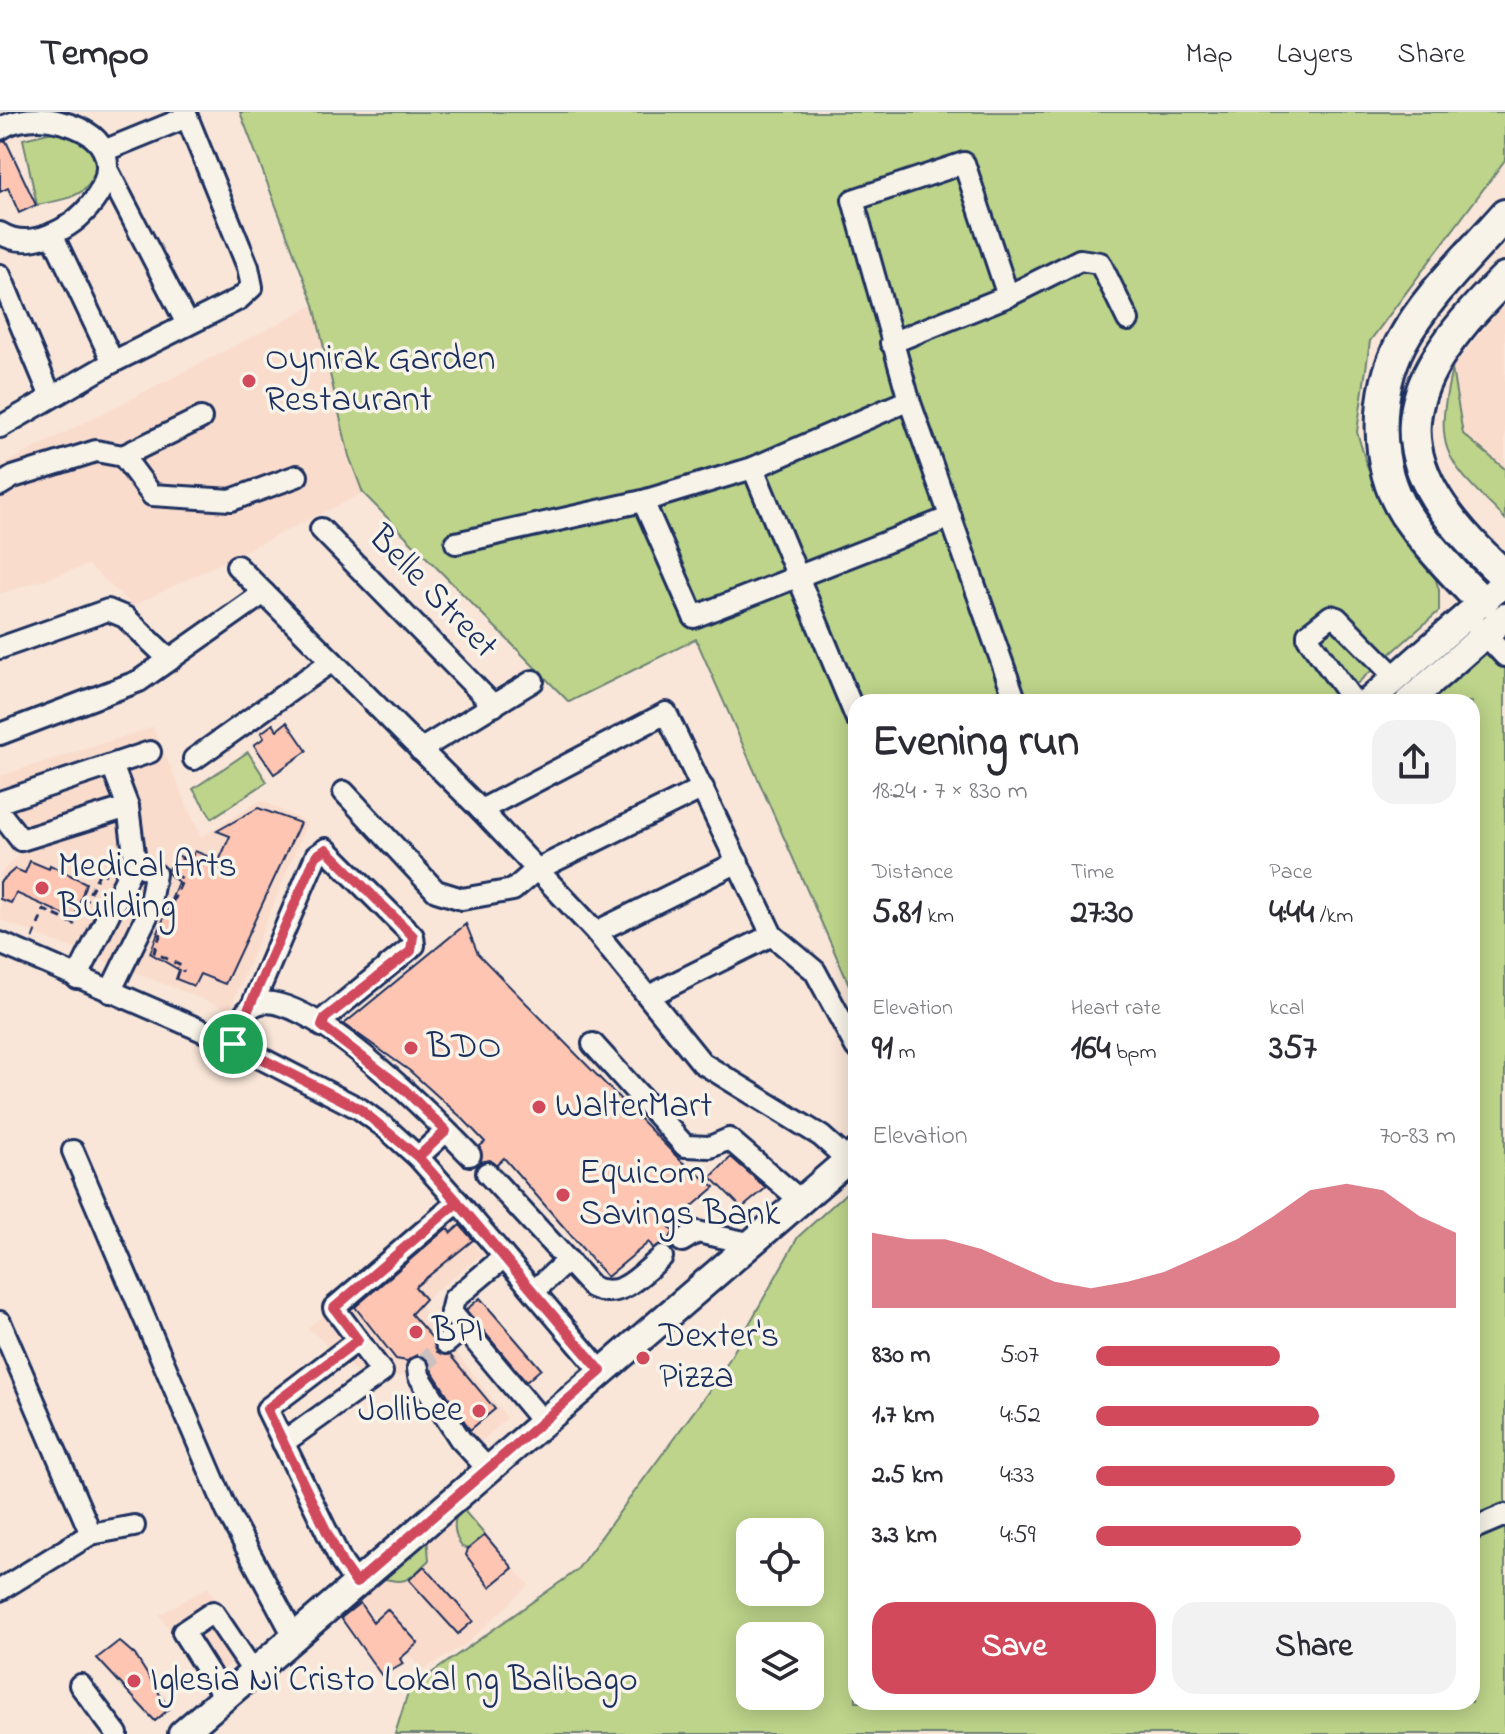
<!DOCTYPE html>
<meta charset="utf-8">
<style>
:root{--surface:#fff;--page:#f2f2f3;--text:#2b2b33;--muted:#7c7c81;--line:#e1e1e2;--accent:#d1495b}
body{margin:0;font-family:"Indie Flower",sans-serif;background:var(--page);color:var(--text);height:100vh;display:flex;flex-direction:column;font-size:30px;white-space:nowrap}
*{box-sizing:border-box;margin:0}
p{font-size:26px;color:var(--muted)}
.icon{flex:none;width:44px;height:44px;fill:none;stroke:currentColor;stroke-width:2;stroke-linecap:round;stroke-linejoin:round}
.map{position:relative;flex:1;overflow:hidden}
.panel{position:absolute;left:848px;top:582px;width:632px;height:1016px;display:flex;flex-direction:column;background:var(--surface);border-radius:24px;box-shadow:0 4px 20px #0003}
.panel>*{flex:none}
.fabs{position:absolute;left:736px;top:1406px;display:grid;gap:16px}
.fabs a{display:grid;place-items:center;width:88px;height:88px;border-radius:16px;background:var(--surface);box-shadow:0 4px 20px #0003;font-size:40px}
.pin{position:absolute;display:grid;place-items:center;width:68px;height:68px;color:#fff;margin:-34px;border:4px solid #fff;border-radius:50%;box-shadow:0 2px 8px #0007}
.round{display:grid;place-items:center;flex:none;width:84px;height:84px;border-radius:24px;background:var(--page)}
.headline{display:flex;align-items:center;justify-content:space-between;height:136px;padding:0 24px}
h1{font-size:44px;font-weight:800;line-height:60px}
.metrics{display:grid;grid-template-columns:repeat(3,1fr);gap:12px;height:136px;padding:8px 24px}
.metrics div{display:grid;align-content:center}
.metrics b{font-size:34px;font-weight:800}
.metrics small{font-size:22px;font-weight:400}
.metrics p{font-size:22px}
.chart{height:224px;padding:16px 24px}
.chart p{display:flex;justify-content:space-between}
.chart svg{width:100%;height:144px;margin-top:8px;fill:var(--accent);opacity:.7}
.button{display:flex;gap:16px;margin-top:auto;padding:16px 24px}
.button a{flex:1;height:92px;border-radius:24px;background:var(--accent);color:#fff;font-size:32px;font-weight:800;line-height:92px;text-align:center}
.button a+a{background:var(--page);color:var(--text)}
ul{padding:0 24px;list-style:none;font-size:26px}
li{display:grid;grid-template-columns:128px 96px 1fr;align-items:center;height:60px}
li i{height:20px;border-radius:10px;background:var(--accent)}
header{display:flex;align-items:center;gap:48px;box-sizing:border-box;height:112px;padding:0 40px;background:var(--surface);border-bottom:2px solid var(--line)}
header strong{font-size:38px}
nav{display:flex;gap:44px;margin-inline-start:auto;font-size:28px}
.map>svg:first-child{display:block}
.built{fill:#fadccd}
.green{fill:#bdd48a;stroke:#6c8274;stroke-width:2;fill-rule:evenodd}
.building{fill:#fec6b2;stroke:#1b2f5e;stroke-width:2}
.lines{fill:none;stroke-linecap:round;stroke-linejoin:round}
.minor-tunnel{stroke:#cdc1c0;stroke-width:20;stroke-dasharray:20 10;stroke-linecap:butt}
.minor-casing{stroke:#1b2f5e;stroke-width:26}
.major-casing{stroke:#1b2f5e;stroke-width:32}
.highway-casing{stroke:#1b2f5e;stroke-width:36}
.path{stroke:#1b2f5e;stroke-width:3;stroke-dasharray:8 6;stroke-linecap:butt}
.minor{stroke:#f7f3e8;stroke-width:20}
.major{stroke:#f7f3e8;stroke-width:26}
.highway{stroke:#f7f3e8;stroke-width:30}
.route-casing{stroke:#fff;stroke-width:16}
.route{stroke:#d1495b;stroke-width:10}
.poi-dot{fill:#d1495b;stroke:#f7f3e8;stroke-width:3}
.labels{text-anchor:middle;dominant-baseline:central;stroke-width:7;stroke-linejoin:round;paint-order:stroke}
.poi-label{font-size:36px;fill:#1b2f5e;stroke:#f7f3e8;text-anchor:start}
.street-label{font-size:36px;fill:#1b2f5e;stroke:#f7f3e8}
</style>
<header>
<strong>Tempo</strong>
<nav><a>Map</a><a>Layers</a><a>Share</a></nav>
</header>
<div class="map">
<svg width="1505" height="1622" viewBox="0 0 1505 1622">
<rect width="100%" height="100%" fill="#f9e6d8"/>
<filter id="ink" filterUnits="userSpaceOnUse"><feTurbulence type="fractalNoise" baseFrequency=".0125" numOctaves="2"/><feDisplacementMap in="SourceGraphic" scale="16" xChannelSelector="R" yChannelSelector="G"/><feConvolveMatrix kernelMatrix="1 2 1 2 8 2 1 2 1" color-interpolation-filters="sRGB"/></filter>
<g filter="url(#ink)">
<g class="built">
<path d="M1505 189V357L1463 322 1452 257Z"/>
<path d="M314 193 349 344 363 381 133 494 88 453 0 482V354Z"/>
<path d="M153 615 201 725 261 688 307 711 230 898 0 808V762L21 739 0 715V664Z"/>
<path d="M446 1098 482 1142 419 1193 507 1306 474 1336 413 1263 395 1264 376 1278 308 1216Z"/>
<path d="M460 1393 529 1473 465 1533 423 1558 353 1482Z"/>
<path d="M208 1475 247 1536 208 1572 159 1503Z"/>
</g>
<g class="green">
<path d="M240 0H1505V48L1370 229 1357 320 1368 357 1432 455 1439 478V499L1336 590H856L854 884 696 527 569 590 363 381 349 344 314 193Z"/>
<path d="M61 18 75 21 96 40C99 83 72 86 37 93L23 27Z"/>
<path d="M1452 257 1463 322 1505 357V407C1447 348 1432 342 1452 257Z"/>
<path d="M1505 521V1622H395L409 1577 576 1459 720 1264 798 1125 856 1072V1590H1472V590H1426ZM750 1420H810V1480H750ZM750 1524H810V1584H750Z"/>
<path d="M248 640 267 670 212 706 193 677Z"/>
<path d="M461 1395 485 1423 468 1437 462 1435C453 1423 452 1407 461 1395Z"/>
<path d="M427 1424 429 1448C408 1468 408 1474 378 1465Z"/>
</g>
<g class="building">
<path d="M6 29 36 93 19 101 8 76 0 80V30Z"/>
<path d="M287 610 307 639 274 662 254 633 264 626 261 621 273 612 277 618Z"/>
<path d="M258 696 300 711 225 872 200 862 194 874 176 867 179 858 150 841 178 770 167 760 175 742 190 749 195 739 219 749 230 724 217 719Z"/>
<path d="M30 749 49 757 50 753 86 771 74 807 16 781 11 791 0 787V770L15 757 25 761Z"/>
<path d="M466 812 478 842 681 1049 715 1075 669 1114 674 1120 669 1128 671 1136 660 1132 653 1136 649 1130 607 1165 504 1046 497 1053 490 1048 480 1050V1034L485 1030 463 1007 410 959 344 912Z"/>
<path d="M731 1045 766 1076 742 1096 711 1065Z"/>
<path d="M460 1113 473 1128 415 1175 425 1187 411 1202 434 1228 437 1240 450 1243 495 1297 470 1318 432 1259 428 1248 417 1243 407 1249 396 1247 355 1195 447 1116 451 1121Z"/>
<path d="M480 1186 541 1257 526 1270 466 1198Z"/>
<path d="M485 1423 513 1456 490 1475 466 1443 468 1437Z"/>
<path d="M424 1454 473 1509 458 1522 409 1468Z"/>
<path d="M360 1491 373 1510 387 1497 418 1531 400 1547 403 1552 382 1564 341 1506Z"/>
<path d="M119 1529 135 1543 169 1597 155 1609 97 1546Z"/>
</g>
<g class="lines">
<path class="minor-tunnel" d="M418 1256 446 1231"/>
<defs>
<g id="minor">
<path d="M0 17C15 6 42 5 60 10 171 37 58 158 0 121"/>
<path d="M106 38 187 5"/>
<path d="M108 59 187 212"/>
<path d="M52 122 113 250"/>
<path d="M0 163 51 285"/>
<path d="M1008 184 1080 148 1100 151 1128 208"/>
<path d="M891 231 1008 184 964 51 853 88 909 288 1016 590"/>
<path d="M0 315 113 250 239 187 252 175 248 155 185 0"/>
<path d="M123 344 201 306"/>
<path d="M753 356 856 605"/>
<path d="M0 373 13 365 96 339 123 344 152 383 231 388 297 364"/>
<path d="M643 389 694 505 951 405"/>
<path d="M321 417 494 594"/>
<path d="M456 431 643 389 753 356 909 288"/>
<path d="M237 454 481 698 596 820 702 951 821 1024 848 1048"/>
<path d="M1475 512 1505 544"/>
<path d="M0 536 108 498 125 505 170 548"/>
<path d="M1354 590 1308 526V522L1331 504 1337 506 1396 566"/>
<path d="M0 622 139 569 264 481"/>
<path d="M420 638 533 569"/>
<path d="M194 647 332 549"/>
<path d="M344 680 436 779 462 787 513 778 536 758 703 676"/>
<path d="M0 690 150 640"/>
<path d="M481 698 666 601 772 823 815 859 856 935"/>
<path d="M0 701 21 728 128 695"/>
<path d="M596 820 738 750"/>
<path d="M0 831 233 932 360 997 386 1016 418 1045 458 1090 601 1259"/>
<path d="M77 866 135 749 128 695 112 653"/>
<path d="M110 880 148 802 155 762 135 749"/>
<path d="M649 884 772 823"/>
<path d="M252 894 316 744 326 737 413 824 414 833 325 906 322 914"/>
<path d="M233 932C237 920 241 901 253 894 298 866 439 1011 470 1043"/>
<path d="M593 932 685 1034 710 1035 729 1027 800 1088"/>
<path d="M73 1039 227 1399 294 1524"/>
<path d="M418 1045 446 1019"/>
<path d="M487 1061 592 1175C621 1189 640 1163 662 1145"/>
<path d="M682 1129 697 1120 749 1131"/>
<path d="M504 1145 454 1187 451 1200 543 1310"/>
<path d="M534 1179 568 1148"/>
<path d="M0 1210 91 1422"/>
<path d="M446 1231 464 1216"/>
<path d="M418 1256 419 1264 460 1327 488 1357"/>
<path d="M283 1331 382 1260 334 1196 458 1090"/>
<path d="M1472 1417 1505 1403"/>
<path d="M356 1471 342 1451 267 1297 358 1228"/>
<path d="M0 1478 91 1422 134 1414"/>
<path d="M80 1573 117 1622"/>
<path d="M224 1585 183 1520 213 1500 253 1559"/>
</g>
<g id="major">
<path d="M1368 590 1505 470"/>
<path d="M1408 590 1505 505"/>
<path d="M182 1622 856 1041"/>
</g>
<g id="highway">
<path d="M1505 166C1388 281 1381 351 1505 464"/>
<path d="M1482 490C1455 463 1427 434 1405 402 1374 354 1375 281 1401 231 1426 184 1470 143 1505 103"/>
</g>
</defs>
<use href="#minor" class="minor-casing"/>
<use href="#major" class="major-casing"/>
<use href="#highway" class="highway-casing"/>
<g class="path">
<path d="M172 754 177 745 190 749"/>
<path d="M172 791 183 767 174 762"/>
<path d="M168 802 172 791 168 789"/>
<path d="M161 821 154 840 183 855V860"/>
<path d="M33 826 44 798 74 812 100 760 106 763"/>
</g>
<use href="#minor" class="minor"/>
<use href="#major" class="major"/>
<use href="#highway" class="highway"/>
</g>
</g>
<g class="lines" filter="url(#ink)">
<defs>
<path id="route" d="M233 932 360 997 418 1045 458 1090 334 1196 358 1228 267 1297 342 1451 356 1471 601 1259C539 1188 480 1115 418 1045L446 1019 405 978 322 914 325 906 411 839 413 824 326 737 316 744 233 932"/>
</defs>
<use href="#route" class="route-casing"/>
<use href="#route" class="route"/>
</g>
<g class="poi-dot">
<circle cx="249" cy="269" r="8"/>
<circle cx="42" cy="776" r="8"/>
<circle cx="411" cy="936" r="8"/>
<circle cx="539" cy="995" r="8"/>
<circle cx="563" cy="1083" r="8"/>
<circle cx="416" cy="1220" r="8"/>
<circle cx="643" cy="1246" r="8"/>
<circle cx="479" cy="1299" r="8"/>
<circle cx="134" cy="1569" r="8"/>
</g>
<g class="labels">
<g class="poi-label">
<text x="265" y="248">Oynirak Garden<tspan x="265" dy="41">Restaurant</tspan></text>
<text x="58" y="755">Medical Arts<tspan x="58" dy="41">Building</tspan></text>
<text x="427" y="936">BDO</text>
<text x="555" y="995">WalterMart</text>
<text x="579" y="1062">Equicom<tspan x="579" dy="41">Savings Bank</tspan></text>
<text x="432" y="1220">BPI</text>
<text x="659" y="1225">Dexter's<tspan x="659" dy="41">Pizza</tspan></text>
<text x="463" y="1299" text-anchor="end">Jollibee</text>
<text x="150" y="1569">Iglesia Ni Cristo Lokal ng Balibago</text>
</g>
<g class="street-label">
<text transform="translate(432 481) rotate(46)">Belle Street</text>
</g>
</g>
</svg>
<div class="fabs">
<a><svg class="icon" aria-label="locate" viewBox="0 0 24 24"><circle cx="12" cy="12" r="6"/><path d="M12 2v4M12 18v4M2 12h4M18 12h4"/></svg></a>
<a><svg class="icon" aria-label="layers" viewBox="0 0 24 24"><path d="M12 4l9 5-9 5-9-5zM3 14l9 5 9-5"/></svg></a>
</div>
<div class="pin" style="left:233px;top:932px;background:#1e9e55"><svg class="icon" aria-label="arrive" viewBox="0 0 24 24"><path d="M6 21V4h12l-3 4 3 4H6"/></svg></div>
<section class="panel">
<div class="headline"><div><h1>Evening run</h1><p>18:24 · 7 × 830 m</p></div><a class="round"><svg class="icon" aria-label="share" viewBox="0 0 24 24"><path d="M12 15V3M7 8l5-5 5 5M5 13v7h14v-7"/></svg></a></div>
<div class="metrics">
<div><p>Distance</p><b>5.81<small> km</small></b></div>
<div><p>Time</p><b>27:30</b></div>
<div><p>Pace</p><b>4:44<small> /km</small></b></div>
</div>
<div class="metrics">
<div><p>Elevation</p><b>91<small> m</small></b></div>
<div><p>Heart rate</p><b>164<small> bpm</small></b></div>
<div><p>kcal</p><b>357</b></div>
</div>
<div class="chart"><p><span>Elevation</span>70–83 m</p>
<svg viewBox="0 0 160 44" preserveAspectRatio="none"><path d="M0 44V21L10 23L20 23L30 26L40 31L50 36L60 38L70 36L80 33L90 28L100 23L110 16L120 8L130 6L140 8L150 16L160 21V44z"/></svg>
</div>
<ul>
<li><b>830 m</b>5:07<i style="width:51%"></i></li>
<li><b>1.7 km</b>4:52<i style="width:62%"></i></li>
<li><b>2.5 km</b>4:33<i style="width:83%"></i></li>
<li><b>3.3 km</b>4:59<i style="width:57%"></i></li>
</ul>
<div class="button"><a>Save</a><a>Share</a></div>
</section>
</div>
